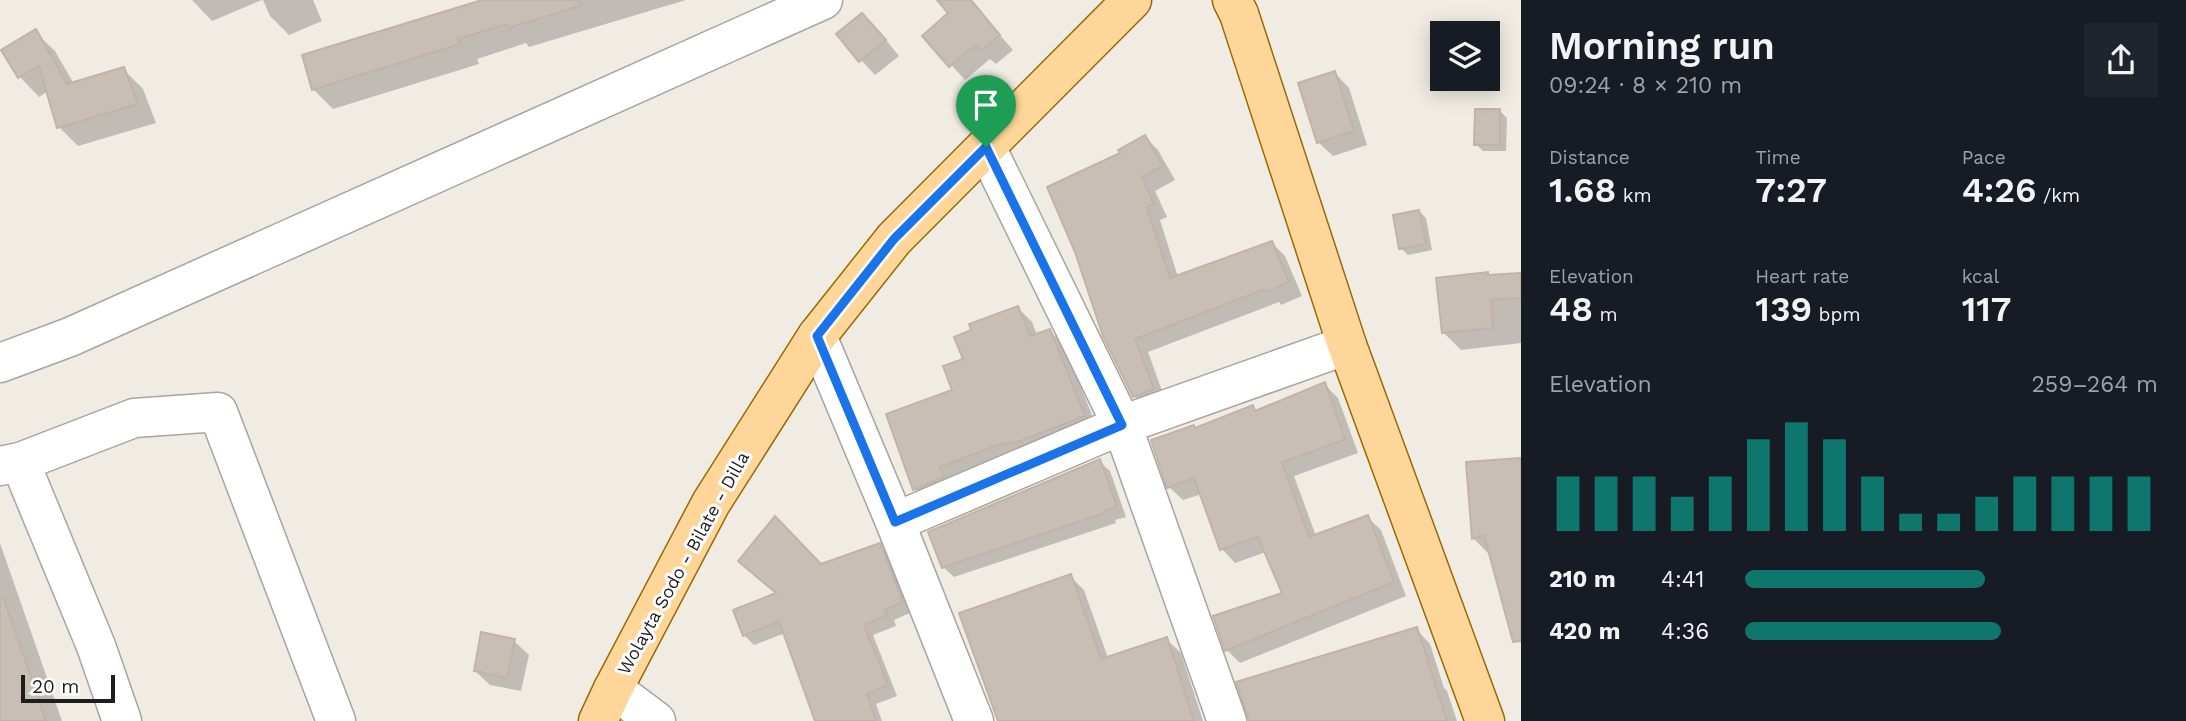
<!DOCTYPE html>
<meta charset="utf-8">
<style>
:root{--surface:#171b24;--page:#20242c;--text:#f1f3f6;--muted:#9ea1a6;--accent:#0f766e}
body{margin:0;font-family:"Work Sans",sans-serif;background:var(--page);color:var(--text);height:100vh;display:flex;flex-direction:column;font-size:26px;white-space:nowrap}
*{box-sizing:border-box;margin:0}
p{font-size:23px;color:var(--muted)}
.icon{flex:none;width:38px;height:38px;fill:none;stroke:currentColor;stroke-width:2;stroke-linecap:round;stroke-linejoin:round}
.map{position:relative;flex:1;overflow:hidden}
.drawer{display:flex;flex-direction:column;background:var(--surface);width:665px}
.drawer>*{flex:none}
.tools{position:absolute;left:1430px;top:21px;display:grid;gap:14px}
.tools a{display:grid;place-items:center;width:70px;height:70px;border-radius:0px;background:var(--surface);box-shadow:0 4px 18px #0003;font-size:35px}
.scale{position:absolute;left:21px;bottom:18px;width:94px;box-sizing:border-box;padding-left:7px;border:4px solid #1e1e1e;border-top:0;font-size:19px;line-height:24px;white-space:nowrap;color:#1e1e1e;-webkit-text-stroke:5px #fff;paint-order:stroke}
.pin{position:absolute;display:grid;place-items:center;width:60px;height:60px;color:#fff;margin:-72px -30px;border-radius:50% 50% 50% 0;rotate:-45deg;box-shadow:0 0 7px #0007}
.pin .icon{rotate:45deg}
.round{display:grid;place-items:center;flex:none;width:74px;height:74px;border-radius:0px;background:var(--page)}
.overview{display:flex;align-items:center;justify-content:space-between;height:119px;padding:0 28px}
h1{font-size:38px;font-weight:600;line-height:52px}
.figures{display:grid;grid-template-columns:repeat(3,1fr);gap:10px;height:119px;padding:7px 28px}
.figures div{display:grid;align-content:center}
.figures b{font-size:35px;font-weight:600}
.figures small{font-size:19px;font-weight:400}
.figures p{font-size:19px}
.chart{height:196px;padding:14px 28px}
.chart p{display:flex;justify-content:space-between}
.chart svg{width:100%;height:126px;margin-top:7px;stroke:var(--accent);stroke-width:6}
ul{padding:0 28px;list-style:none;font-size:23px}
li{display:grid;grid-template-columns:112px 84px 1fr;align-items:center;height:52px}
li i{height:18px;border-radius:9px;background:var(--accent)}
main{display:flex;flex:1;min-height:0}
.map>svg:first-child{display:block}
.shadow{fill:#0003}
.building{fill:#c8beb6;stroke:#c3b3a4;stroke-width:2}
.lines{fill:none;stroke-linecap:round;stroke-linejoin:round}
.minor-casing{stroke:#a5a5a5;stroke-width:41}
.major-casing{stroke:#986b00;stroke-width:41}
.minor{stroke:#fff;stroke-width:38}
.major{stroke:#ffd699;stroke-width:38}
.route-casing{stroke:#fff;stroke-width:14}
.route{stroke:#1a73e8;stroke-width:9}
.labels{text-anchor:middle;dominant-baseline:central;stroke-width:6;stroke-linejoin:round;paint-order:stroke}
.street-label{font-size:18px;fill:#1e1e1e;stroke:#fff}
</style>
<main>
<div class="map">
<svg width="1521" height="721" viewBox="0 0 1521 721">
<rect width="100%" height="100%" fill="#f0ece3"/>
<g class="shadow">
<path d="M192 0H262L212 21Z"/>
<path d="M263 0H313L322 21 289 35 270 16Z"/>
<path d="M487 0H686L529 47 526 43 477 59 479 64 333 109 313 89Z"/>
<path d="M959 0H969L1013 50 996 64 990 59 965 80 925 36 951 13Z"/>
<path d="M877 29 899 56 875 75 861 60Z"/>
<path d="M35 32 55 51 74 84 123 69 143 89 156 123 78 146 59 127 48 91 39 97 20 77 4 51Z"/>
<path d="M1335 73 1349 88 1367 145 1333 156 1318 142Z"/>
<path d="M1500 111 1507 118 1506 151H1483L1476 144Z"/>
<path d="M1145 137 1158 150 1175 180 1155 191 1167 217 1160 220 1178 277 1272 243 1285 256 1302 296 1281 305 1279 302 1148 352 1166 402 1148 410 1134 396 1122 154Z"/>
<path d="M1419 211 1426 218 1432 250 1408 255 1401 248Z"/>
<path d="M1488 274 1490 276H1521V343L1461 350 1444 333Z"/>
<path d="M1018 308 1032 322 1037 335 1050 331 1064 345 1098 430 929 503 915 489 888 415 954 391 966 360Z"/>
<path d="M1324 384 1338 398 1358 453 1294 476 1316 536 1367 517 1381 530 1406 596 1240 663 1227 650 1284 594 1266 552 1235 563 1222 549 1202 494 1183 500 1169 487 1195 429 1252 407 1257 412Z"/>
<path d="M1521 459V638L1490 555 1473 538Z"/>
<path d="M1099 461 1110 471 1126 517 1115 520 1116 523 954 577 943 567Z"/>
<path d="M0 543 62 721H0Z"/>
<path d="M879 545 890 556 912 612 894 620 896 626 873 635 897 696 876 704 882 721H817L785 633 754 645 744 635 778 594 821 565Z"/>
<path d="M1070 576 1084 590 1108 658 1166 639 1181 653 1203 721H999Z"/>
<path d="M1416 629 1430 644 1444 688 1447 691 1457 721H1251Z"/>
<path d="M514 641 529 655 521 691 490 685 475 671Z"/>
</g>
<g class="building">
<path d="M482 0H579L580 6 508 28 507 24 458 39 460 44 312 90 302 55Z"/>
<path d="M937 0H971L1000 35 981 51 975 45 949 67 922 36 948 13Z"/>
<path d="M862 13 886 40 859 62 836 34Z"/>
<path d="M36 29 67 84 124 67 138 104 57 128 39 66 18 78 1 50Z"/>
<path d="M1335 71 1354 131 1317 143 1298 83Z"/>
<path d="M1475 109H1500V145H1474Z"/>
<path d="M1145 135 1163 166 1142 177 1154 204 1147 207 1170 278 1272 241 1289 282 1266 292 1265 289 1135 339 1154 389 1133 397 1103 336 1075 252 1047 187 1120 153 1118 150Z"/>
<path d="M1419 210 1426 244 1399 249 1393 215Z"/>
<path d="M1488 272V275L1521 273V298L1491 300 1493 328 1442 333 1436 278Z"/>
<path d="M1018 306 1030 336 1050 329 1085 416 1020 441 995 446 940 467 944 477 913 490 886 414 952 390 943 366 963 359 954 337 971 330 969 324Z"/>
<path d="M1325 382 1345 440 1282 462 1309 537 1368 515 1394 582 1225 651 1213 616 1282 593 1258 537 1220 550 1194 478 1167 488 1151 440 1194 425 1195 428 1253 405 1255 411Z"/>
<path d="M1521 458V641L1513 642 1484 535 1472 539 1466 462Z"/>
<path d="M1100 459 1117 506 1106 510 1107 512 942 568 928 532Z"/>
<path d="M775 516 821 564 880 543 903 602 885 610 887 615 864 625 888 685 867 694 876 721H815L779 621 743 636 733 610 776 593 738 561Z"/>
<path d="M1071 574 1101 659 1167 637 1194 721H998L959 613Z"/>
<path d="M0 599H4L46 721H0Z"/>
<path d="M1417 627 1447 721H1249L1236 682Z"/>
<path d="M481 632 515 639 507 678 474 671Z"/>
</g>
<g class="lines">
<defs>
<g id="minor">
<path d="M986 147 1122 425 1227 721"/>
<path d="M817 336 895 522 974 721"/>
<path d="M0 363 70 337 823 0"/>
<path d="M20 462 96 646 122 721"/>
<path d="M0 466 20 462 134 418 218 412 336 721"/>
<path d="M895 522 1122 425 1347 345"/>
<path d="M613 689 656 721"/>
</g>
<g id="major">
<path d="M1232 0 1239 14 1347 345 1485 721"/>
<path d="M598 721 613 689 711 503 817 336 894 239 1132 0"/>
</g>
</defs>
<use href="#minor" class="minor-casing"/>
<use href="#major" class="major-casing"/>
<use href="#minor" class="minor"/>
<use href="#major" class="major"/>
</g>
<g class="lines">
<defs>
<path id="route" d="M986 147 1122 425 895 522 817 336 894 239Z"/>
</defs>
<use href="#route" class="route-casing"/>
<use href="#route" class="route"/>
</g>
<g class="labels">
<g class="street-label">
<text transform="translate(683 563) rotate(-61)">Wolayta Sodo - Bilate - Dilla</text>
</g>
</g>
</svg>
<div class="tools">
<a><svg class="icon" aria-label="layers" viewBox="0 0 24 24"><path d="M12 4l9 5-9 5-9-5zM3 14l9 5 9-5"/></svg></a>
</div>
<div class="scale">20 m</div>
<div class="pin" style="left:986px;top:147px;background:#1e9e55"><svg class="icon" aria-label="arrive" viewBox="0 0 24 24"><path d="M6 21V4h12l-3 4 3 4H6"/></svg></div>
</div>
<section class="drawer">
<div class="overview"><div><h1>Morning run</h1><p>09:24 · 8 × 210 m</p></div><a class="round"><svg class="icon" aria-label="share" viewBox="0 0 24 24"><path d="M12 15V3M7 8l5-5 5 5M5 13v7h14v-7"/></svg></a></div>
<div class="figures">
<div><p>Distance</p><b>1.68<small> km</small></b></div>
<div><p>Time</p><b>7:27</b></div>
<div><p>Pace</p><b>4:26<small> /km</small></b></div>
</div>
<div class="figures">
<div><p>Elevation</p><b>48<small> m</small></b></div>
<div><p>Heart rate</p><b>139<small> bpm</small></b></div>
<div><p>kcal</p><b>117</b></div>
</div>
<div class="chart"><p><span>Elevation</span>259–264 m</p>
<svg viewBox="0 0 160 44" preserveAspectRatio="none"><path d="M5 44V25M15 44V25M25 44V25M35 44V32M45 44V25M55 44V12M65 44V6M75 44V12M85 44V25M95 44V38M105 44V38M115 44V32M125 44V25M135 44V25M145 44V25M155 44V25"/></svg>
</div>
<ul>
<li><b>210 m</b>4:41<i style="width:58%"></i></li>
<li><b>420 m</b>4:36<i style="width:62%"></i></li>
</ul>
</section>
</main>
